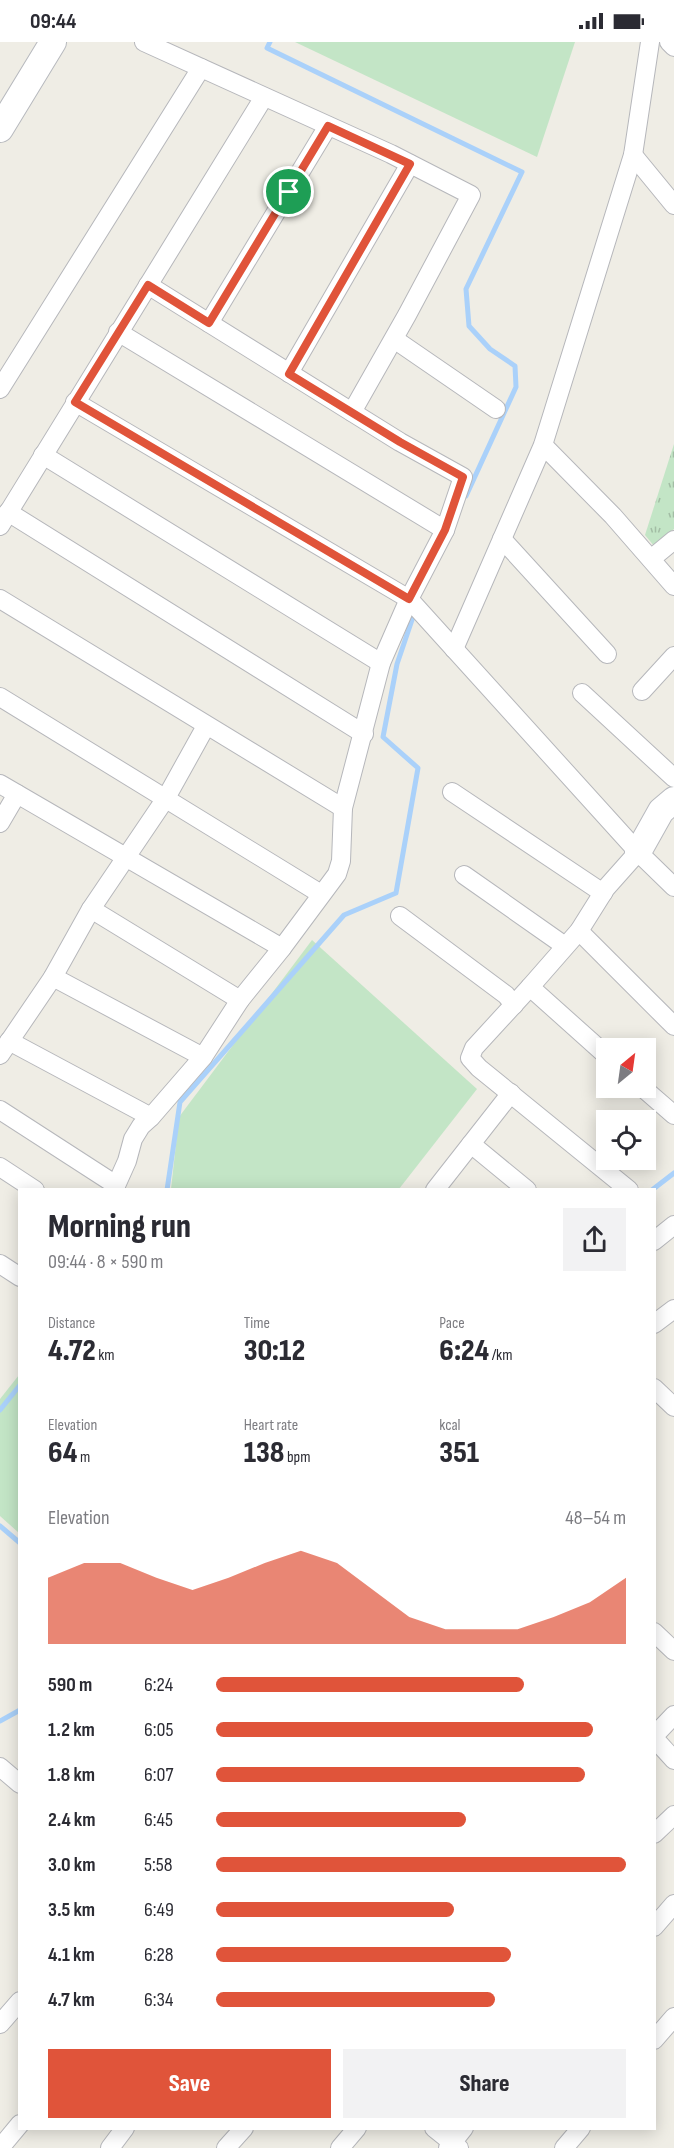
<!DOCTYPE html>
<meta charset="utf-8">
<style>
:root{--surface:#fff;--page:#f2f2f3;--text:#2b2b33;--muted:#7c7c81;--accent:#e0543a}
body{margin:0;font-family:"Sofia Sans Condensed",sans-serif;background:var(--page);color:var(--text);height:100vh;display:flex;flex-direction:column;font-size:22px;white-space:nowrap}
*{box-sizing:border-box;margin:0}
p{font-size:20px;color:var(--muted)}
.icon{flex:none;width:33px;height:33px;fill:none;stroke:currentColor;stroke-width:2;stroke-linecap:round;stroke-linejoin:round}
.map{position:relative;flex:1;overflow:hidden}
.side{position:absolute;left:18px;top:1146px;width:638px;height:942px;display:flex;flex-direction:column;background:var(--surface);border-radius:0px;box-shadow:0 3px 15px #0003}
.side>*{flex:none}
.needle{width:39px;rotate:29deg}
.buttons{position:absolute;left:596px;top:996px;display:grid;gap:12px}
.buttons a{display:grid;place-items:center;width:60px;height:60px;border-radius:0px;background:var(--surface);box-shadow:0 3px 15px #0003;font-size:30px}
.pin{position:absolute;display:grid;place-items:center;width:51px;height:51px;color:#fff;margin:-26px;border:3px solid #fff;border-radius:50%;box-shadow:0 2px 6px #0007}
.round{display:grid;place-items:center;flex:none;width:63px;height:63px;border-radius:0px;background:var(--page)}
.headline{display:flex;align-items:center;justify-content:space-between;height:102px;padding:0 30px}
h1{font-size:33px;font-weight:800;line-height:45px}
.metrics{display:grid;grid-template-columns:repeat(3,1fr);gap:9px;height:102px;padding:6px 30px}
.metrics div{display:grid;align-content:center}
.metrics b{font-size:30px;font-weight:800}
.metrics small{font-size:16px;font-weight:400}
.metrics p{font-size:16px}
.chart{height:168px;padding:12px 30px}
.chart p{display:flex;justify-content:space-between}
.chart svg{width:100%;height:108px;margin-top:6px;fill:var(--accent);opacity:.7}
.cta{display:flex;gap:12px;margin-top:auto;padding:12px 30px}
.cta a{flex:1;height:69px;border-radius:0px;background:var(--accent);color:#fff;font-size:24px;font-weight:800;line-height:69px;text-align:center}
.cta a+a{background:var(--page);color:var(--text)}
ul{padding:0 30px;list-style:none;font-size:20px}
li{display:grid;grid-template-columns:96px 72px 1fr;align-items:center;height:45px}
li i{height:15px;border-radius:8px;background:var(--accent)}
.status{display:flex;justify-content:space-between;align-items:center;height:42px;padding:0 30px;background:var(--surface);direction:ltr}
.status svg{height:16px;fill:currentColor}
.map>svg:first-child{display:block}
.green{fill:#c3e5c6}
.park{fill:url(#park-tufts)}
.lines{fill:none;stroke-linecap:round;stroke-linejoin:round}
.stream{stroke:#aad1fa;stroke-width:5}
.street-casing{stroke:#b6b7bb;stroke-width:20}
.secondary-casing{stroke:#b7b9be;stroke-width:28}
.street{stroke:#fff;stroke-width:18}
.secondary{stroke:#fff;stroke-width:26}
.route-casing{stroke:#fff;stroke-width:12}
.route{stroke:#e0543a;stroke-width:8}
</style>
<div class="status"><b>09:44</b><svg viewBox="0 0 49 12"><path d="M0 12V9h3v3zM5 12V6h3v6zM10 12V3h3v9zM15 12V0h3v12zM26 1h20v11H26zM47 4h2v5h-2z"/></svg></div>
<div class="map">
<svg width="674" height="2106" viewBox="0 0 674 2106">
<defs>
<pattern id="park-tufts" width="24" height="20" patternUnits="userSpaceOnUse" patternTransform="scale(1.5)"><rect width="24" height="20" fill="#c3e5c6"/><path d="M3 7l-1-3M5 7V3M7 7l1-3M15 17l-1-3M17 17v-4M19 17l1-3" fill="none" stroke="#a2bda4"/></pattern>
</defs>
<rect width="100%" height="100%" fill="#efede5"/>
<g class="green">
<path d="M295 0H575L537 115Z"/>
<path d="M312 898 477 1047 399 1147H171L179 1075Z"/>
<path d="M19 1333V1491L0 1474V1357Z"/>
</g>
<path class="park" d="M674 402V487L654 504 645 493Z"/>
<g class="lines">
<g class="stream">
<path d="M270 0 267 6 522 130 466 247 469 284 490 307 515 324 516 345 466 454"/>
<path d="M167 1148 180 1060 344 873 396 851 418 726 383 695 397 622 415 569"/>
<path d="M652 1148 674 1131"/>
<path d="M0 1368 20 1343"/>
<path d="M0 1484 20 1501"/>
<path d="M0 1679 20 1668"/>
</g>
<defs>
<g id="street">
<path d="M144 0 391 112 471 153 407 273 352 370"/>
<path d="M669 0 674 5"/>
<path d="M633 113 674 163"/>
<path d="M209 281 328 84"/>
<path d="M118 290 445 488"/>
<path d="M394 297 496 367"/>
<path d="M289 331 410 122"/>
<path d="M0 347 201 26"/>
<path d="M75 360 409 557 638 810"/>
<path d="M543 403 613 474 674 544"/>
<path d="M43 413 381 621"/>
<path d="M8 470 364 692"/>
<path d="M0 484 264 55"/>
<path d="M502 497 607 612"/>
<path d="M651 517 674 498"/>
<path d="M0 557 343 766"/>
<path d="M454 607 543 403 633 113 650 0"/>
<path d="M642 649 674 614"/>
<path d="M582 651 674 736"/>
<path d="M0 655 321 852"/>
<path d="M0 742 282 906"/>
<path d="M452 750 603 851"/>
<path d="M0 781 17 752"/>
<path d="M464 833 565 904"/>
<path d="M91 867 240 958"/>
<path d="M400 874 506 953 514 963"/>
<path d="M579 889 674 984"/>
<path d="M53 935 203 1015"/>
<path d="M530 945 606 1013"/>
<path d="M9 999 151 1075 203 1015 240 958 282 906 337 832 341 819 343 766 381 621 409 557 445 488 463 435 400 400 148 243"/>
<path d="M0 1013 53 935 91 867 166 756 206 684"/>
<path d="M643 1046 674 1073"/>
<path d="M0 1068 116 1143"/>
<path d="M471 1102 527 1148"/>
<path d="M0 1125 35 1148"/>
<path d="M114 1148 127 1119 133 1097 141 1084 151 1075"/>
<path d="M435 1148 511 1051"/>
<path d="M629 1148 479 1026 470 1016 474 1006 530 945 579 889 606 846 638 810 674 845"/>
<path d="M654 1199 674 1183"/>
<path d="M0 1222 20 1235"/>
<path d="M654 1282 674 1267"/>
<path d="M654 1346 674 1365"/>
<path d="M654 1590 674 1609"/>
<path d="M654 1694 674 1673"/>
<path d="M654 1696 674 1718"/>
<path d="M0 1725 20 1742"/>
<path d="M654 1792 674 1773"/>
<path d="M654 1885 674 1862"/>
<path d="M0 1982 20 1959"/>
<path d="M654 1998 674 1975"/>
<path d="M434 2086 459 2106"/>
<path d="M0 2106 20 2082"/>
<path d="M110 2106 125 2086"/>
<path d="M226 2106 244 2086"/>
<path d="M340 2106 357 2086"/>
<path d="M448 2106 464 2086"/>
<path d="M564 2106 581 2086"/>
</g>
<g id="secondary">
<path d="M0 87 53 0"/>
<path d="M638 810 661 769 674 758"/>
</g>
</defs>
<use href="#street" class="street-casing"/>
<use href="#secondary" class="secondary-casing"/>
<use href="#street" class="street"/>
<use href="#secondary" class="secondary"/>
</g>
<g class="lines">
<defs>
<path id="route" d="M328 84 410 122 289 332 400 400 463 435 445 488 409 557 75 360 148 243 209 281Z"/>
</defs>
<use href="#route" class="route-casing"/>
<use href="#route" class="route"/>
</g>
</svg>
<div class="buttons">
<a><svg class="needle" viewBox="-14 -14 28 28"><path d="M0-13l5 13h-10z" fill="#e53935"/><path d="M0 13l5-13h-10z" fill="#7c7c81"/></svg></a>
<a><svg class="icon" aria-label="locate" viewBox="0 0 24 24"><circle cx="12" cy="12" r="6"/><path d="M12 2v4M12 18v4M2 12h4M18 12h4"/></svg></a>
</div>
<div class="pin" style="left:289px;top:150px;background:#1e9e55"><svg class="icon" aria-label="arrive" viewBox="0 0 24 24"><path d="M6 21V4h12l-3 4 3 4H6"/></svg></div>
<section class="side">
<div class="headline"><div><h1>Morning run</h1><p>09:44 · 8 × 590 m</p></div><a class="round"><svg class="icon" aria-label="share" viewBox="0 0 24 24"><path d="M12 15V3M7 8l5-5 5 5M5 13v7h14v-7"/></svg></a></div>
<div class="metrics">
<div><p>Distance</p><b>4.72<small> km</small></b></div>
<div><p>Time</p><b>30:12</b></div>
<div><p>Pace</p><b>6:24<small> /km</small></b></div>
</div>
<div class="metrics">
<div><p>Elevation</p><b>64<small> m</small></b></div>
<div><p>Heart rate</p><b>138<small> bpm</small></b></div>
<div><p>kcal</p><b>351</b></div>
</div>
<div class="chart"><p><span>Elevation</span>48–54 m</p>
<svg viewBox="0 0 160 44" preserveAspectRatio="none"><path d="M0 44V17L10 11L20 11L30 17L40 22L50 17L60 11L70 6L80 11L90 22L100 33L110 38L120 38L130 38L140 33L150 27L160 17V44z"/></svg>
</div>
<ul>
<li><b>590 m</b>6:24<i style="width:75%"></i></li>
<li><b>1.2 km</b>6:05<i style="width:92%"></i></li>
<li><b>1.8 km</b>6:07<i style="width:90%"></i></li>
<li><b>2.4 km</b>6:45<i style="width:61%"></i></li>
<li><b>3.0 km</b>5:58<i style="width:100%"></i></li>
<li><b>3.5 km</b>6:49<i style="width:58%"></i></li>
<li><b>4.1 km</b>6:28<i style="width:72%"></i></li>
<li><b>4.7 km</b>6:34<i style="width:68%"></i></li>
</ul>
<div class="cta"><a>Save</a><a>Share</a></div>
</section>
</div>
